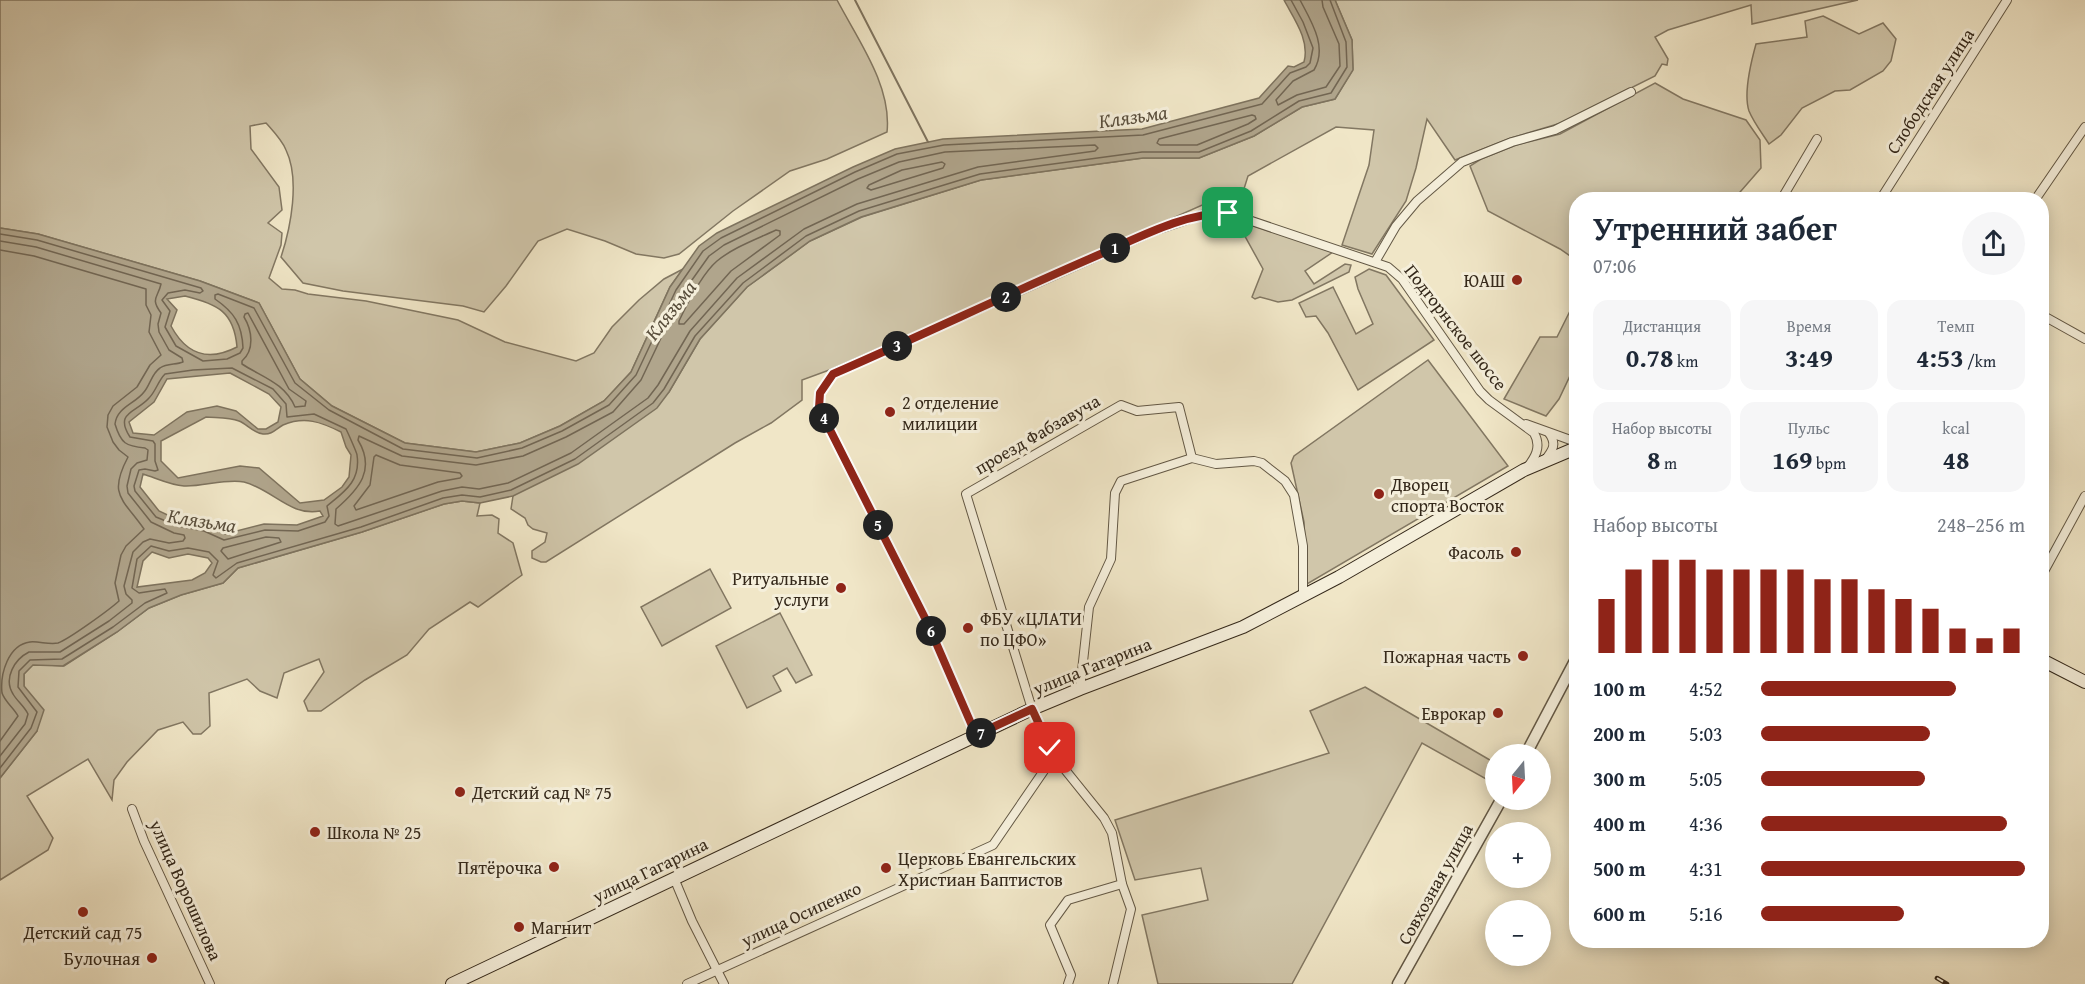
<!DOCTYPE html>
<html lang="ru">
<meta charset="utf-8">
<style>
:root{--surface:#fff;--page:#f6f6f7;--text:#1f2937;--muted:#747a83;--accent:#8f2418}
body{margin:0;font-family:"Gentium Book Plus",serif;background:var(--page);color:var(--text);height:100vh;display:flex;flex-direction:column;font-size:22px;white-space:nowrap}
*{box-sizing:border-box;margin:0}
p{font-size:20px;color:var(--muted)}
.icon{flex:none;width:33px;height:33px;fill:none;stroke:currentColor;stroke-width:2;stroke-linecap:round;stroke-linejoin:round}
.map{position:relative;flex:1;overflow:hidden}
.sheet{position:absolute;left:1569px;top:192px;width:480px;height:756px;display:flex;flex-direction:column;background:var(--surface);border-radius:24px;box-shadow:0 3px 15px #0003}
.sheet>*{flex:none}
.needle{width:39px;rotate:198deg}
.fabs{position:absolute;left:1485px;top:744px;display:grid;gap:12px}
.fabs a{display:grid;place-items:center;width:66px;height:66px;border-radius:50%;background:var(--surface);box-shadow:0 3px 15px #0003;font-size:30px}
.pin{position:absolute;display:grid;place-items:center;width:51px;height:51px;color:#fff;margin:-26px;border-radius:12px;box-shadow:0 3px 9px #0006}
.km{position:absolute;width:30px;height:30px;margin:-15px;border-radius:50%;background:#222;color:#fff;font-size:16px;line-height:30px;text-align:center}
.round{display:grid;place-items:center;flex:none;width:63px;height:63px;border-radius:32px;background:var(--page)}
.head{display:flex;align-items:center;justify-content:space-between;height:102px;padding:0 24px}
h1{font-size:33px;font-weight:700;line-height:45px}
.figures{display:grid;grid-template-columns:repeat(3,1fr);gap:9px;height:102px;padding:6px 24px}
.figures div{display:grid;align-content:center;border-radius:15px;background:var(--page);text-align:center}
.figures b{font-size:26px;font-weight:700}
.figures small{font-size:16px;font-weight:400}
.figures p{font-size:16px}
.chart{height:168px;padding:12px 24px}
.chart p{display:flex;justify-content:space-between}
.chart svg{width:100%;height:108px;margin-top:6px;stroke:var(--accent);stroke-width:6}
ul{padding:0 24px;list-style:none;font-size:20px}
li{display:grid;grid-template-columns:96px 72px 1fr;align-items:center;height:45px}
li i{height:15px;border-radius:8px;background:var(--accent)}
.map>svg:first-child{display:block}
.green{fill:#d0c6aa;stroke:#827762;stroke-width:1.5}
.water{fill:#b0a58c;stroke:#7e735e;stroke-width:1.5;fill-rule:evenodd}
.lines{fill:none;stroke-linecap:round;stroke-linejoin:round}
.shore{stroke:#726653;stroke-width:1.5}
.stream{stroke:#7e735e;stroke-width:2}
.minor-casing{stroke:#635845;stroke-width:10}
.tertiary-casing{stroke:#635845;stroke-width:13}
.secondary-casing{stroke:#34281a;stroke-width:14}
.minor{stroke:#f5efdb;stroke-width:8}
.tertiary{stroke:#f5efdb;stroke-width:10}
.secondary{stroke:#f5efdb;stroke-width:12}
.rail-casing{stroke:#34281a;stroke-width:4.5}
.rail{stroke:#f5efdb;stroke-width:2;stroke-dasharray:7;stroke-linecap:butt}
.route-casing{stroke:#fff;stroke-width:12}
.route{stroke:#8f2418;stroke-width:8}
.poi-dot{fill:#8f2418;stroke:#f5efdb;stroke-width:2}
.labels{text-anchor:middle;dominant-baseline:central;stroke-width:6;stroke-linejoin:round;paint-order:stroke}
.street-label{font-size:18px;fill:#34281a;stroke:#f5efdb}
.poi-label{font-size:18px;fill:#34281a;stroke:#f5efdb;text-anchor:end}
.water-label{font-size:20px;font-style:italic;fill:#594e3c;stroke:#f5efdb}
</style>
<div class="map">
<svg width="2085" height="984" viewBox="0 0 2085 984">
<rect width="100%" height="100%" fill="#f0e6c7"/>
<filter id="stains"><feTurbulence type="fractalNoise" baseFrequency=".00333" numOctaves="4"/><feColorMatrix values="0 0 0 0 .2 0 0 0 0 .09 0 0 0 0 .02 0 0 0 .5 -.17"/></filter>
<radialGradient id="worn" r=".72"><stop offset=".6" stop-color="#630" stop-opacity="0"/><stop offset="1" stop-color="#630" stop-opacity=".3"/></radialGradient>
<g class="green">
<path d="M0 0H837C858 40 892 86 887 132L827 159 790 171 733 211 679 254 664 258 636 254 605 241 567 229 538 241 506 286 484 312 463 306 343 291 303 283 281 257C291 227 300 179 286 150 282 140 273 131 266 123L250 126 251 149 279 187 282 210 268 223 282 233 281 245 269 278 282 289 295 290 308 294 366 301 458 320 505 342 576 361 594 353 612 327 639 300 664 279 683 269 670 287 631 372 604 401 560 426 520 443 476 452 405 443 332 406 300 379 259 303 200 281 38 234 0 228Z"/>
<path d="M1335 0H1858L1752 24 1751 5 1668 30 1655 37 1668 59 1667 65 1662 64 1655 76 1561 123 1511 138 1455 160 1427 119 1416 168 1406 201 1372 254 1342 245 1369 165 1374 130 1336 127 1248 176 1238 208 1209 202 832 369 802 380V400L771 423 735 443 546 562H541L532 558V551L545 542 547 533 533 529 528 525 525 518 511 509 513 496 669 392 700 339 747 287 810 241 862 217 981 180 1143 158H1199L1254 136 1302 107 1335 99 1353 69 1352 40Z"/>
<path d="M1823 16 1859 34 1883 23 1896 39 1891 61 1883 71 1850 90 1835 91 1802 108 1781 135 1769 144C1762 133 1754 123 1749 111 1743 93 1751 62 1756 44L1807 37 1805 21Z"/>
<path d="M1655 83 1683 99 1746 120 1760 140 1761 168 1734 199 1576 200V260L1560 249 1488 211 1470 166 1481 159 1516 145 1560 134Z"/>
<path d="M1236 220 1333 252 1305 271 1314 284 1345 264 1351 265 1349 272 1292 300 1278 302 1260 297 1255 299 1252 297 1263 269Z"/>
<path d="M1369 269 1386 275 1434 340 1358 390 1328 333 1316 316 1306 317 1299 303 1333 287 1356 334 1373 324 1358 289 1355 277Z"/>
<path d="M1576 299V363L1559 399 1546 416 1504 399 1540 337H1557Z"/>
<path d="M1428 360 1508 466 1307 584 1304 522 1291 463 1294 456Z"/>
<path d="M462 501 480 503 477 516 492 515 499 519 498 533 513 543 522 575 478 607 470 602 429 629 407 655 365 680 321 711H308L304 701 324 672 319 659 284 673 277 698 260 691 247 679 209 693 210 726 201 734H193L183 722 158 730 127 762 114 780 112 800 88 759 27 796 53 838 48 850 0 880V778L37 731 24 686V674L33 664 64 666 117 632 149 608 181 595 223 583 238 568 362 532 444 504Z"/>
<path d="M710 569 731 608 662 646 641 607Z"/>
<path d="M780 613 812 675 796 683 787 668 773 676 781 691 747 708 716 646Z"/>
<path d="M1365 687 1495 763V784L1422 743 1292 984H1158L1142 915 1208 900 1201 868 1135 880 1115 820 1329 753 1310 711Z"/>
</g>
<path class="water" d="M1284 0H1335L1352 40 1353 70 1335 99 1302 107 1254 136 1199 158H1143L981 180 861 217 810 241 747 287 700 339 669 392 657 408 578 464 513 496 480 503 462 501 444 504 362 532 238 568 223 583 181 595 149 608 117 632 63 666 33 665 24 674V686L44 710 37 731 0 778V228L38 234 200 281 259 303 300 379 332 406 405 443 476 452 520 443 560 426 604 401 631 372 670 287 699 246 717 233 853 167 895 149 943 139 1142 129 1259 98 1288 66 1294 67 1304 62C1310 40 1294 19 1284 0ZM185 296C218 304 234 312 237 347 208 362 186 354 171 326L177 310 167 299ZM230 373 269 394 281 407 278 422 266 429H258L236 411 217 406 187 412 154 435 133 433 129 422 154 402 167 379ZM206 417C216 418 229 417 239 421 247 424 253 433 263 434 272 435 276 429 283 425 305 416 321 422 341 432L346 447 351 455 349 477 342 487 324 500 300 503 259 468 240 466 178 478 161 461V441ZM143 474C156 478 170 485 184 486 202 487 227 478 244 482 272 489 291 517 320 511L323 516 297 525 264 524 225 534 206 525 180 521 159 511 140 487ZM152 552 169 558 188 554 208 558 212 563 205 573 192 580 137 587 143 561Z"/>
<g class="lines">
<g class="shore">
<path d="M1300 0C1311 21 1328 47 1314 70L1293 81 1276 100 1278 105 1297 95 1326 87 1340 66 1339 44 1323 7 1322 0"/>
<path d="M1252 115 1255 116 1256 119 1248 124 1197 145H1160L1157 143 1159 139Z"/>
<path d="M1095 145 1098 148 1095 151 978 167 857 204 804 229 737 278 690 331 658 385 648 398 571 453 508 483 479 489 462 487 442 491 338 526 335 524 336 509C359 489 376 470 358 440L359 436 402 456 476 465 523 456 566 437 613 412 641 380 682 294 709 256 724 245 858 179 899 162 945 152Z"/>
<path d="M942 162 945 164 943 168 871 190 867 188 869 185 902 170Z"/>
<path d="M776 230 780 231V235L731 271 684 324H679V321C687 304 703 273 717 261 734 247 757 239 776 230Z"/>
<path d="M0 234 37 240 201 288 203 291 200 293 185 290 168 293 162 300 170 311 165 327 176 346 203 361 227 359 240 353 243 348C242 324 234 312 215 299V295L218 294 254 308 295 383 329 410 403 449 477 458 522 448 562 431 609 405 636 375 676 290 703 251 721 238 855 172 897 154 944 145 1143 135 1262 104 1290 73 1306 67 1310 63 1313 48 1303 22 1291 0"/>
<path d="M0 241 36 247 161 284C158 298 150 298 161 313L158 324 159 332 169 350 182 358 183 362C176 365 167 363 160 368 152 373 150 385 144 392 135 404 117 407 115 424 121 444 126 446 145 448L148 450 147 460 137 463 131 469 127 486 128 493 151 522 174 533 184 535 185 538 183 541 169 543 150 539 143 542 133 552 124 586 126 594 132 600V603L109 621 60 652H29C15 659 3 678 13 694 17 701 24 706 28 714L25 724 0 756"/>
<path d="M0 250 34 256 146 289V305L151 315 149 332 161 355 150 365 137 387 113 406 108 415 107 427 113 442 119 450 128 457C108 495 122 498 144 529L126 546 121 555 115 583 119 601C109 610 69 639 58 643 49 645 39 641 30 642 8 645 0 674 2 693 5 702 14 708 18 716L0 741"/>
<path d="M248 313 289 389 306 401 305 406 295 407C285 383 262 377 242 364V361C255 350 252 330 244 317L245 314Z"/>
<path d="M232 368 273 389 286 404 287 417 314 414 346 429C348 433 357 453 357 455 361 481 344 492 327 506L329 516 325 522 298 531 265 530 224 540 204 531 178 526 156 517 135 491 134 486 139 470 145 469 155 471 158 470 155 461V444L153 441 130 437C114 412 136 413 149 398 156 391 158 381 165 374L193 370Z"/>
<path d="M376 455 400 465 460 473 462 476 460 478 438 482 356 510 354 506 370 485 374 457Z"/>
<path d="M266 537 279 538 281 542 228 559 221 551 223 548Z"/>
<path d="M0 768 31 728 37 712 18 687 19 671 30 660 62 659 113 627 145 603 167 593 165 589 139 593 132 588 137 559 151 546 169 551 188 548 209 552 218 561 213 575 216 578 237 563 361 527 443 498 462 495 480 497 511 490 575 459 653 403 664 389 695 336 743 283 806 236 859 211 980 174 1142 152H1199L1251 131 1299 101 1331 93 1347 67 1346 42 1330 0"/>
</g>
<path class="stream" d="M855 0 928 142"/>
<defs>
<g id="minor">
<path d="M1781 200 1817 139"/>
<path d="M1880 200 2007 0"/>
<path d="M2035 200 2085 127"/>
<path d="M1375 262 1396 226 1417 201 1462 162 1512 142 1555 130 1631 92"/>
<path d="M2042 315 2085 339"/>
<path d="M1526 424 1576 442"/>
<path d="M1545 460C1553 450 1557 444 1549 433"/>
<path d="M2042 575 2085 496"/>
<path d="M1080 689 1089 607 1111 559 1115 493 1121 481 1192 458 1216 464 1254 461 1262 463 1285 481 1294 495 1303 546V597"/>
<path d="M976 735 927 622 819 408 820 393 833 374 1154 231 1207 213H1228L1388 267 1402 279 1480 391 1489 400 1534 433C1542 447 1535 458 1526 469"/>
<path d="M132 809 144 841 210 984"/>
<path d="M674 878 692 921 724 984"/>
<path d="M687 984 993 845 1054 756"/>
<path d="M1068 984 1071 975 1050 925 1068 900 1122 884"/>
<path d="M1113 984 1131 909 1122 884 1112 833 1104 818 1054 756 1032 709 966 494 1121 405 1137 411 1179 407 1192 458"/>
</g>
<g id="tertiary">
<path d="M1526 754 1576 659"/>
<path d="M1398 984 1501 800"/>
</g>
<g id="secondary">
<path d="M2042 660 2085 682"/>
<path d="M452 984 1032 709 1080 689 1243 627 1339 577 1524 470 1576 448"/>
</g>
</defs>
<use href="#minor" class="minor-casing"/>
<use href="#tertiary" class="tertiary-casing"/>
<use href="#secondary" class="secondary-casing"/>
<use href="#minor" class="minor"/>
<use href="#tertiary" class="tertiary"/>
<use href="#secondary" class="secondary"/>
<defs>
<path id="rail" d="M1937 978 1947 984"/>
</defs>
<use href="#rail" class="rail-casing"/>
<use href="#rail" class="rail"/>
</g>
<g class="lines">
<defs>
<path id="route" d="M1050 748 1032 709 976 735 927 622 819 408 820 393 833 374C923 335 1012 292 1103 253 1142 236 1185 213 1228 213"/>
</defs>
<use href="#route" class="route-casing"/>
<use href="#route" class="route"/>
</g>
<g class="poi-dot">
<circle cx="1517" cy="280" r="6"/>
<circle cx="890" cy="412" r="6"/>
<circle cx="1379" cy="494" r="6"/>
<circle cx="1516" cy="552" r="6"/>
<circle cx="841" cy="588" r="6"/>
<circle cx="968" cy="628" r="6"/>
<circle cx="1523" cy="656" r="6"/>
<circle cx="1498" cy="713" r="6"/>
<circle cx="460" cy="792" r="6"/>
<circle cx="315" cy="832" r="6"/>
<circle cx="554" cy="867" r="6"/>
<circle cx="886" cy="868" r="6"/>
<circle cx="83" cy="912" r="6"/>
<circle cx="519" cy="927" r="6"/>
<circle cx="152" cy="958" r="6"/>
</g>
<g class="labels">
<g class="street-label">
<text transform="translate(1930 91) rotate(-57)">Слободская улица</text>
<text transform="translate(1456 327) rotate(52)">Подгорнское шоссе</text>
<text transform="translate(1037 434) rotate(-30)">проезд Фабзавуча</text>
<text transform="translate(1092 666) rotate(-22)">улица Гагарина</text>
<text transform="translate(650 870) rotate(-26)">улица Гагарина</text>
<text transform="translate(1435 884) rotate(-61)">Совхозная улица</text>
<text transform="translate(186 890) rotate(66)">улица Ворошилова</text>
<text transform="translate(801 914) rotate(-25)">улица Осипенко</text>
</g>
<g class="poi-label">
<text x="1505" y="280">ЮАШ</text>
<text x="902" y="402" text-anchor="start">2 отделение<tspan x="902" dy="21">милиции</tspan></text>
<text x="1391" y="484" text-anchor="start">Дворец<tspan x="1391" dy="21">спорта Восток</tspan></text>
<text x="1504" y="552">Фасоль</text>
<text x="829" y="578">Ритуальные<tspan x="829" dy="21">услуги</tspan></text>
<text x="980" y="618" text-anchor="start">ФБУ «ЦЛАТИ<tspan x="980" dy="21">по ЦФО»</tspan></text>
<text x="1511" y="656">Пожарная часть</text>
<text x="1486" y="713">Еврокар</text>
<text x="472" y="792" text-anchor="start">Детский сад № 75</text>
<text x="327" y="832" text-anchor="start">Школа № 25</text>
<text x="898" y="858" text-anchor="start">Церковь Евангельских<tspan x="898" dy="21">Христиан Баптистов</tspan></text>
<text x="542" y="867">Пятёрочка</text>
<text x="531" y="927" text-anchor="start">Магнит</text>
<text x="83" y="932" text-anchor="middle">Детский сад 75</text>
<text x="140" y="958">Булочная</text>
</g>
<g class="water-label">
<text transform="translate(1133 116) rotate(-8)">Клязьма</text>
<text transform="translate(670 310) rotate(-52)">Клязьма</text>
<text transform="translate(202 520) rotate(9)">Клязьма</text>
</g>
</g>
<rect width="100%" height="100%" filter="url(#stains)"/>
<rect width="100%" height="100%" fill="url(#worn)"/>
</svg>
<div class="fabs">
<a><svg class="needle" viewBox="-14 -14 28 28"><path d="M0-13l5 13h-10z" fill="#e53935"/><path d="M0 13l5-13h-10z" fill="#747a83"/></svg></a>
<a>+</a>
<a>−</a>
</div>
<div class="pin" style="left:1228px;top:213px;background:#1e9e55"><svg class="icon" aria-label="arrive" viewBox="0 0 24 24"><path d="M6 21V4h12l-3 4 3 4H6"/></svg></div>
<div class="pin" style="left:1050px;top:748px;background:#d93025"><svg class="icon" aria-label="check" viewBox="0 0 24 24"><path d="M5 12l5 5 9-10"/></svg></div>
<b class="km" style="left:1115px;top:248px">1</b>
<b class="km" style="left:1006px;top:297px">2</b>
<b class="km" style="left:897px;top:346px">3</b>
<b class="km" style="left:824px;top:418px">4</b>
<b class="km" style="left:878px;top:525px">5</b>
<b class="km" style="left:931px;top:631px">6</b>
<b class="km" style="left:981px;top:733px">7</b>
<section class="sheet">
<div class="head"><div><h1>Утренний забег</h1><p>07:06</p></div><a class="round"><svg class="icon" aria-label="share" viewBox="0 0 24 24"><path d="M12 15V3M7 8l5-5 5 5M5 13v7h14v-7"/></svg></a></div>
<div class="figures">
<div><p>Дистанция</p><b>0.78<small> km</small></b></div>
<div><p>Время</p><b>3:49</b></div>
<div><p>Темп</p><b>4:53<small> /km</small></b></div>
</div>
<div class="figures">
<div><p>Набор высоты</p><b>8<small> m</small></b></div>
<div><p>Пульс</p><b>169<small> bpm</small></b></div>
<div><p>kcal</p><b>48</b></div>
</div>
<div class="chart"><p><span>Набор высоты</span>248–256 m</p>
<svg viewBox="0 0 160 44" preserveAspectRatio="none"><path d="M5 44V22M15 44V10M25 44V6M35 44V6M45 44V10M55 44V10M65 44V10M75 44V10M85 44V14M95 44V14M105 44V18M115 44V22M125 44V26M135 44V34M145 44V38M155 44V34"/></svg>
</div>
<ul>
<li><b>100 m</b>4:52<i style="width:74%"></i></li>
<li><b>200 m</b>5:03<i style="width:64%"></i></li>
<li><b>300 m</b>5:05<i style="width:62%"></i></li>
<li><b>400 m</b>4:36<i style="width:93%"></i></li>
<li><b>500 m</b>4:31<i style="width:100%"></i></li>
<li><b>600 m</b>5:16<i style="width:54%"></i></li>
</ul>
</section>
</div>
